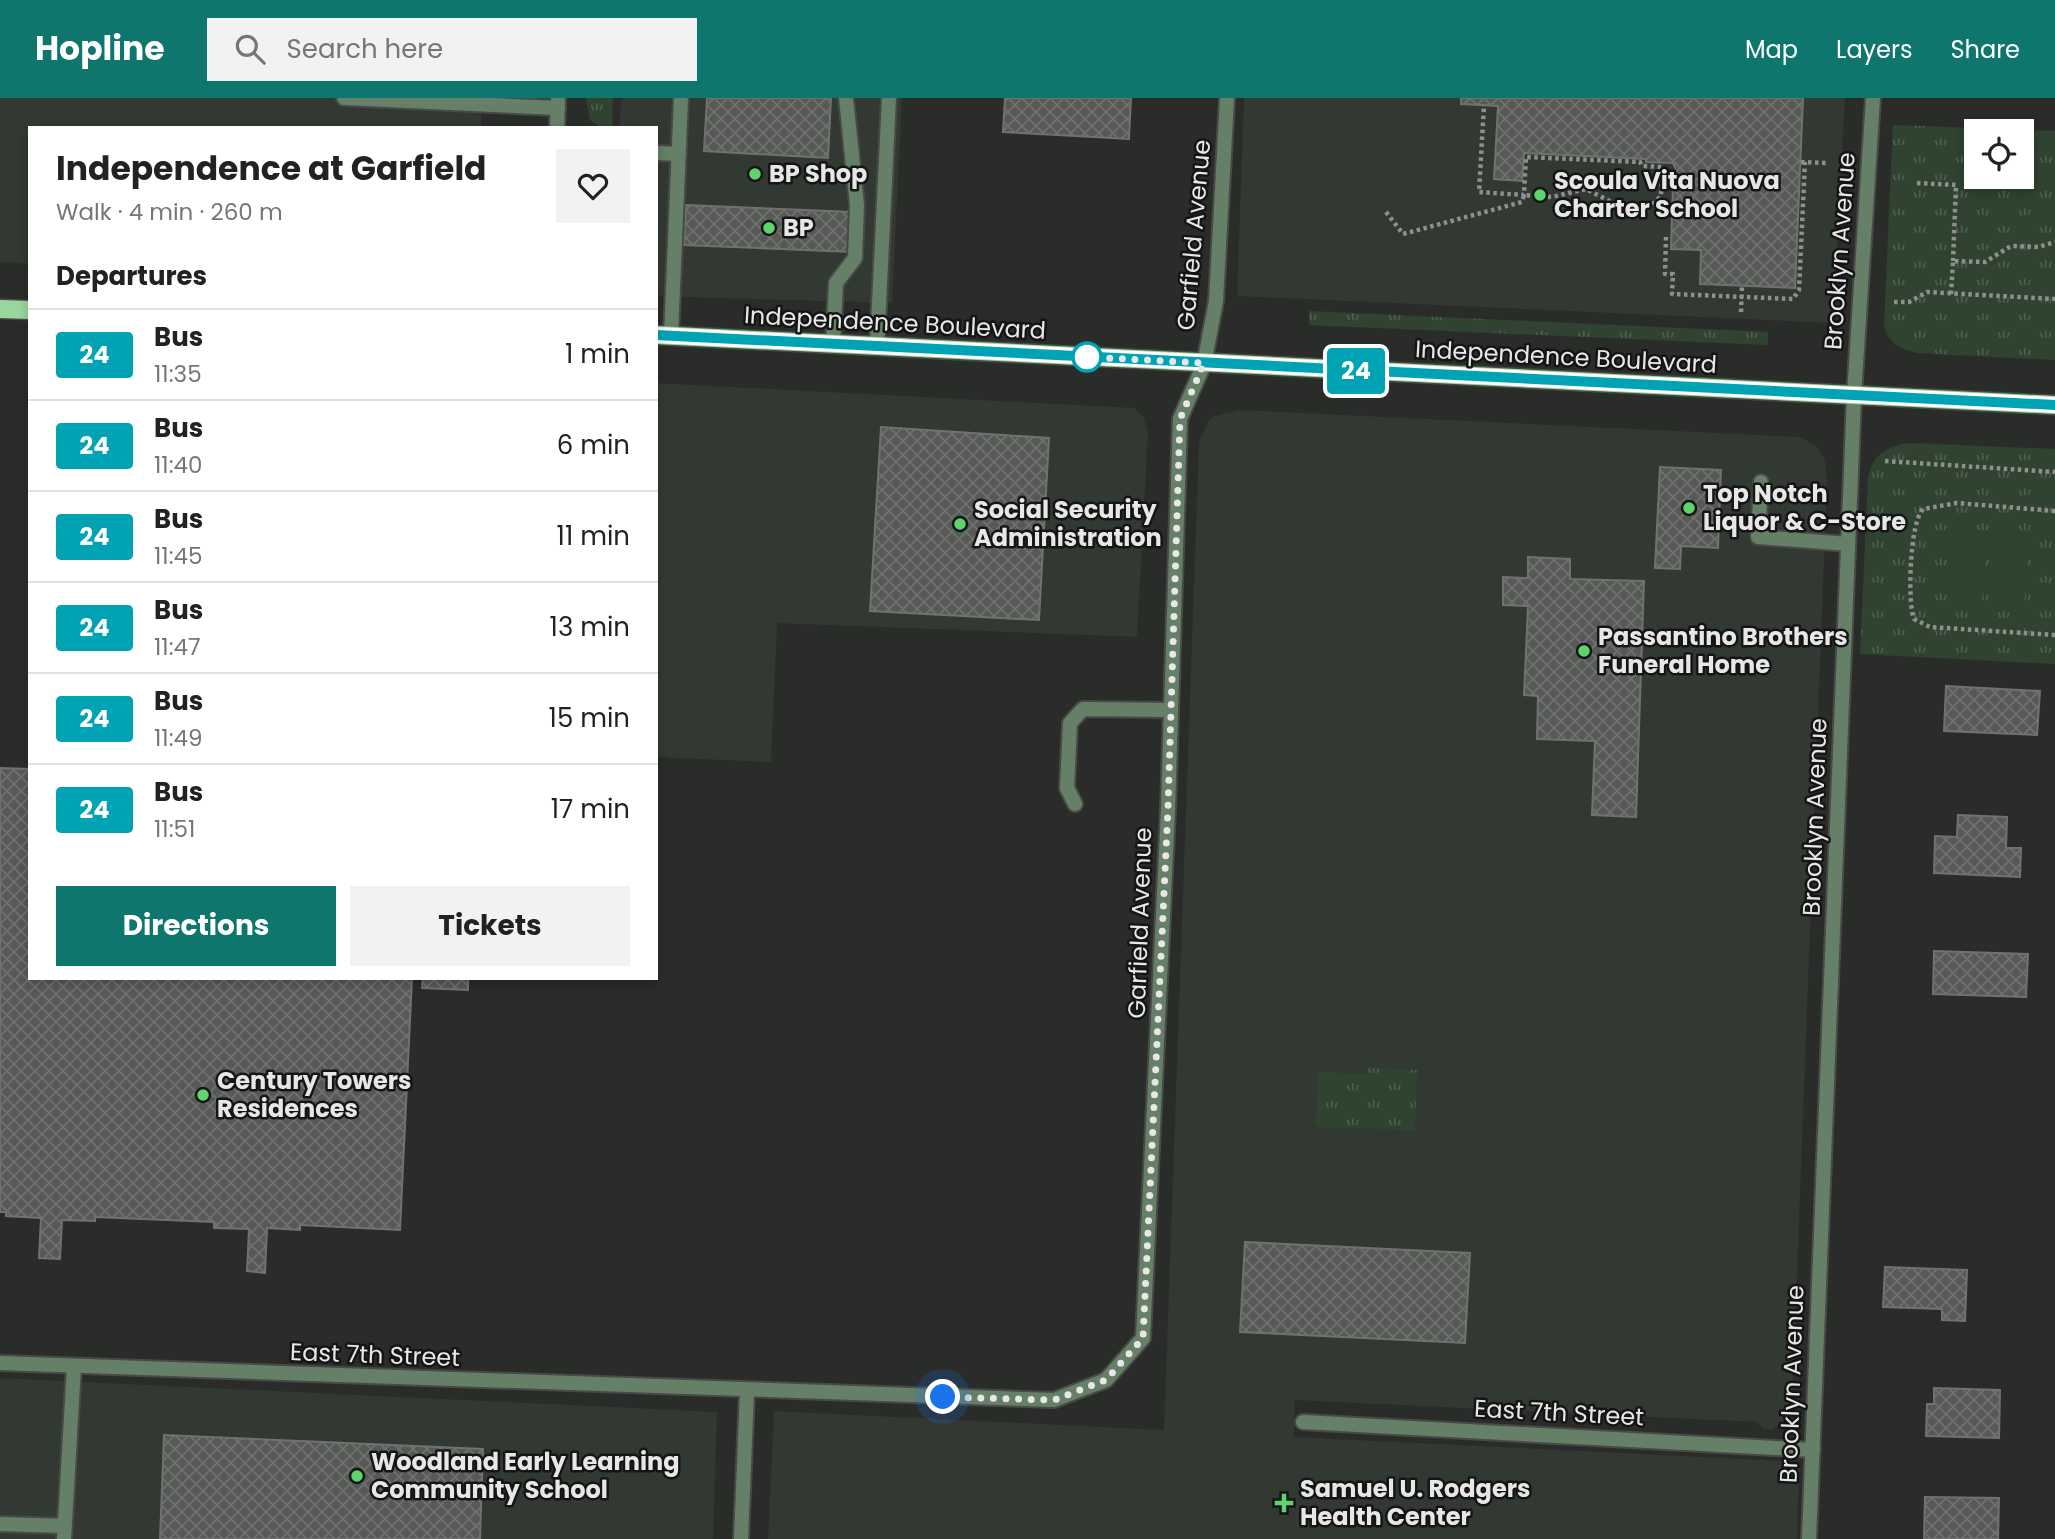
<!DOCTYPE html>
<html lang="en">
<head>
<meta charset="utf-8">
<style>
  :root { --surface:#fff; --page:#f2f2f2; --text:#222; --muted:#767676; --line:#e0e0e0; --accent:#0f766e }
  body { margin:0; font-family:Poppins,sans-serif; background:var(--page); color:var(--text); height:100vh; display:flex; flex-direction:column; font-size:26px; white-space:nowrap }
  * { box-sizing:border-box; margin:0 }
  p { font-size:23px; color:var(--muted) }
  .icon { flex:none; width:38px; height:38px; fill:none; stroke:currentColor; stroke-width:2; stroke-linecap:round; stroke-linejoin:round }
  .map { position:relative; flex:1; overflow:hidden }
  .panel { position:absolute; left:28px; top:28px; width:630px; height:854px; display:flex; flex-direction:column; background:var(--surface); border-radius:0px; box-shadow:0 4px 10px #0003 }
  .panel>* { flex:none }
  .badge { padding:0 14px; border-radius:5px; font-size:24px; line-height:46px }
  .buttons { position:absolute; left:1964px; top:21px; display:grid; gap:14px }
  .buttons a { display:grid; place-items:center; width:70px; height:70px; border-radius:0px; background:var(--surface); box-shadow:0 4px 10px #0003; font-size:35px }
  .you { position:absolute; width:35px; height:35px; margin:-18px; border:5px solid #fff; border-radius:50%; background:#1a73e8; box-shadow:0 0 0 10px #1a73e833 }
  .map>.badge { position:absolute; translate:-50% -50%; box-shadow:0 0 0 4px #fff }
  h2 { padding:0 28px; font-size:26px; line-height:63px }
  .round { display:grid; place-items:center; flex:none; width:74px; height:74px; border-radius:0px; background:var(--page) }
  .summary { display:flex; align-items:center; justify-content:space-between; height:119px; padding:0 28px }
  h1 { font-size:33px; font-weight:700; line-height:52px }
  .primary-button { display:flex; gap:14px; margin-top:auto; padding:14px 28px }
  .primary-button a { flex:1; height:80px; border-radius:0px; background:var(--accent); color:#fff; font-size:28px; font-weight:700; line-height:80px; text-align:center }
  .primary-button a+a { background:var(--page); color:var(--text) }
  ul { padding:0; list-style:none }
  li { display:flex; align-items:center; gap:21px; height:91px; padding:0 28px; border-top:2px solid var(--line) }
  li div { flex:1 }
  li b { display:block; font-size:26px }
  li em { font-style:normal }
  li .badge { min-width:77px; font-weight:700; text-align:center }
  header { display:flex; align-items:center; gap:42px; box-sizing:border-box; height:98px; padding:0 35px; background:var(--accent); color:#fff }
  header strong { font-size:33px }
  nav { display:flex; gap:38px; margin-inline-start:auto; font-size:24px }
  .search { width:490px; height:63px; background:var(--page); display:flex; align-items:center; gap:18px; box-sizing:border-box; padding:0 24px; border-radius:0px; color:var(--muted); font-size:26px }
  .map>svg:first-child { display:block }
  .built { fill:#323832 }
  .grass { fill:url(#grass-tufts); fill-rule:evenodd }
  .garden { fill:#2f4330 }
  .building { fill:url(#building-cross-hatch); stroke:#707270; stroke-width:2 }
  .lines { fill:none; stroke-linecap:round; stroke-linejoin:round }
  .service-casing { stroke:#484a48; stroke-width:18 }
  .minor-casing { stroke:#484a48; stroke-width:18 }
  .tertiary-casing { stroke:#484a48; stroke-width:18 }
  .primary-casing { stroke:#484a48; stroke-width:21 }
  .path { stroke:#8e908e; stroke-width:4.5; stroke-dasharray:3.5 3.5; stroke-linecap:butt }
  .service { stroke:#658066; stroke-width:14 }
  .minor { stroke:#658066; stroke-width:14 }
  .tertiary { stroke:#658066; stroke-width:14 }
  .primary { stroke:#9bd59e; stroke-width:18 }
  .line-casing { stroke:#fff; stroke-width:16 }
  .line { stroke:#00a3b4; stroke-width:10 }
  .walk { stroke:#e6e7e6; stroke-width:7; stroke-dasharray:0 12.6 }
  .poi-dot { fill:#5ed56c; stroke:#141514; stroke-width:2.5 }
  .stop-dot { fill:#fff; stroke:#00a3b4; stroke-width:3.5 }
  .labels { text-anchor:middle; stroke-width:5; stroke-linejoin:round; paint-order:stroke }
  .poi-label { font-size:24px; font-weight:bold; fill:#e6e7e6; stroke:#141514; text-anchor:start }
  .street-label { font-size:24px; fill:#e6e7e6; stroke:#141514 }
</style>
</head>
<body>
<header>
<strong>Hopline</strong>
<div class="search"><svg class="icon" aria-label="search" viewBox="0 0 24 24"><circle cx="10" cy="10" r="6"/><path d="M15 15l6 6"/></svg>Search here</div>
<nav><a>Map</a><a>Layers</a><a>Share</a></nav>
</header>
<div class="map">
<svg width="2055" height="1441" viewBox="0 0 2055 1441">
  <defs>
    <pattern id="grass-tufts" width="24" height="20" patternUnits="userSpaceOnUse" patternTransform="scale(1.75)"><rect width="24" height="20" fill="#2f4330"/><path d="M3 7l-1-3M5 7V3M7 7l1-3M15 17l-1-3M17 17v-4M19 17l1-3" fill="none" stroke="#4d5e4e"/></pattern>
    <pattern id="building-cross-hatch" width="8" height="8" patternUnits="userSpaceOnUse" patternTransform="scale(1.75)"><rect width="8" height="8" fill="#565956"/><path d="M0 0l8 8M0 8l8-8" fill="none" stroke="#6e716e"/></pattern>
  </defs>
  <rect width="100%" height="100%" fill="#2a2c2a"/>
  <path class="built" d="M0,0H482L481,30H30V166L0,164Z
    M622,0H902L892,205L656,198V30H619Z
    M1244,0H1845L1833,225L1237,198Z
    M656,285L1134,310L1144,320L1148,334L1137,539L777,525L771,664L656,659Z
    M1241,312L1800,339L1816,348L1825,362L1827,381L1792,1310L1787,1321L1772,1332L1763,1331L1758,1324L1295,1302L1294,1339L1784,1363L1799,1369L1797,1441H768L774,1313L1164,1332L1199,345L1208,323L1214,318Z
    M0,1280L717,1314L713,1441H0Z"/>
  <path class="grass" d="M586,0H613L612,30H601L590,22Z
    M1893,27L2055,33V262L1916,255C1900,250 1888,245 1884,227ZM1976,33H2021V79H1976Z
    M1309,213L1768,234V247L1309,227Z
    M1910,345L2055,351V566L1860,556L1868,379C1874,355 1887,348 1910,345Z
    M1367,970L1417,972L1415,1032L1316,1029L1318,974L1366,976Z"/>
  <path class="garden" d="M1954,432L1987,434L1982,508L1948,506Z
    M1995,435L2028,437L2024,511L1990,509Z"/>
  <path class="building" d="M707,0H831L828,60L704,53Z
    M1005,0H1131L1129,41L1003,34Z
    M1461,0H1803L1795,190L1700,186L1701,152L1671,151L1673,86L1681,82L1673,65L1646,64V61L1524,55L1522,83L1494,81L1498,8L1461,6Z
    M686,107L853,114L851,154L684,147Z
    M881,329L1049,340L1039,522L870,513Z
    M1660,369L1721,372L1718,450L1681,448L1680,471L1655,470Z
    M1528,459L1570,461V481L1644,483L1636,719L1592,717L1595,643L1537,641L1538,598L1524,597L1528,508L1503,507V479L1528,480Z
    M1946,588L2040,593L2037,637L1944,633Z
    M0,670L30,671V880H412L400,1132L300,1127V1132L267,1130L265,1175L247,1173L249,1131L214,1130V1124L95,1119V1123L62,1122L60,1161L39,1160L41,1120L6,1118V1114H0Z
    M1958,717L2007,719L2006,750H2021L2020,779L1934,775L1935,738L1957,739Z
    M1934,853L2028,856L2026,899L1933,896Z
    M423,880H468V892L422,890Z
    M1245,1144L1470,1155L1465,1245L1240,1234Z
    M1885,1169L1967,1172L1965,1223L1942,1222V1211L1883,1209Z
    M1934,1290L2000,1292L1999,1340L1926,1338L1927,1306H1934Z
    M164,1337L483,1351L480,1441H160Z
    M1925,1399L1999,1400L1998,1441H1924Z"/>
  <g class="lines">
    <g class="service-casing">
      <path id="service" d="M344,0L558,10
        M656,55L679,56
        M671,237L681,0
        M833,246L836,185L855,160L857,107L846,0
        M877,248L889,0
        M1761,384L1758,439L1848,446
        M1075,706L1067,690L1070,625L1083,611L1171,612
        M0,1426L65,1428
        M64,1441L74,1268"/>
    </g>
    <g class="minor-casing">
      <path id="minor" d="M1854,298L1873,0
        M0,1265L1054,1302L1106,1282L1143,1240L1168,711L1180,321L1204,266L1216,203L1227,0
        M1303,1324L1813,1352
        M741,1441L747,1293"/>
    </g>
    <g class="tertiary-casing">
      <path id="tertiary" d="M557,30L558,0
        M1809,1441L1854,298"/>
    </g>
    <g class="primary-casing">
      <path id="primary" d="M0,211L30,212
        M656,237L2055,307"/>
    </g>
    <path class="path" d="M1801,64L1826,65
      M1917,85L1956,87L1953,163
      M1386,114L1403,136L1522,104L1524,97L1552,99L1586,91L1625,111L1649,110L1661,98L1662,69L1642,68L1640,64L1526,59L1524,97L1479,94L1484,7
      M1666,139L1665,176H1673L1672,196L1793,201L1799,192L1805,64
      M1951,196L1953,163L1985,164L2011,148L2038,149L2055,144
      M1894,204H1909L1927,194L2055,201
      M1741,214L1742,188
      M1885,363L2055,374
      M2055,413L1957,405L1923,411C1910,423 1907,504 1914,521L1930,529L2055,537"/>
    <use href="#service" class="service"/>
    <use href="#minor" class="minor"/>
    <use href="#tertiary" class="tertiary"/>
    <use href="#primary" class="primary"/>
  </g>
  <g class="lines">
    <g class="line-casing">
      <path id="line" d="M656,237L2055,307"/>
    </g>
    <use href="#line" class="line"/>
    <path class="walk" d="M943,1299L1054,1302L1106,1282L1143,1240L1168,710L1180,321L1204,265L1087,259"/>
  </g>
  <g class="poi-dot">
    <circle cx="755" cy="76" r="7"/>
    <circle cx="1540" cy="97" r="7"/>
    <circle cx="769" cy="130" r="7"/>
    <circle cx="1689" cy="410" r="7"/>
    <circle cx="960" cy="426" r="7"/>
    <circle cx="1584" cy="553" r="7"/>
    <circle cx="203" cy="997" r="7"/>
    <circle cx="357" cy="1378" r="7"/>
    <path d="M1280.5 1394.5h7v7h7v7h-7v7h-7v-7h-7v-7h7z"/>
  </g>
  <circle class="stop-dot" cx="1087" cy="259" r="14"/>
  <g class="labels">
    <g class="poi-label">
      <text x="769" y="84">BP Shop</text>
      <text x="1554" y="91">Scoula Vita Nuova<tspan x="1554" dy="28">Charter School</tspan></text>
      <text x="783" y="138">BP</text>
      <text x="1703" y="404">Top Notch<tspan x="1703" dy="28">Liquor &amp; C-Store</tspan></text>
      <text x="974" y="420">Social Security<tspan x="974" dy="28">Administration</tspan></text>
      <text x="1598" y="547">Passantino Brothers<tspan x="1598" dy="28">Funeral Home</tspan></text>
      <text x="217" y="991">Century Towers<tspan x="217" dy="28">Residences</tspan></text>
      <text x="371" y="1372">Woodland Early Learning<tspan x="371" dy="28">Community School</tspan></text>
      <text x="1300" y="1399">Samuel U. Rodgers<tspan x="1300" dy="28">Health Center</tspan></text>
    </g>
    <g class="street-label">
      <text transform="translate(1194 137) rotate(-85)" y="8">Garfield Avenue</text>
      <text transform="translate(1840 153) rotate(-86)" y="8">Brooklyn Avenue</text>
      <text transform="translate(895 225) rotate(3)" y="8">Independence Boulevard</text>
      <text transform="translate(1566 259) rotate(3)" y="8">Independence Boulevard</text>
      <text transform="translate(1815 719) rotate(-88)" y="8">Brooklyn Avenue</text>
      <text transform="translate(1140 825) rotate(-88)" y="8">Garfield Avenue</text>
      <text transform="translate(375 1257) rotate(2)" y="8">East 7th Street</text>
      <text transform="translate(1792 1286) rotate(-88)" y="8">Brooklyn Avenue</text>
      <text transform="translate(1559 1315) rotate(3)" y="8">East 7th Street</text>
    </g>
  </g>
</svg>
<div class="buttons">
<a><svg class="icon" aria-label="locate" viewBox="0 0 24 24"><circle cx="12" cy="12" r="6"/><path d="M12 2v4M12 18v4M2 12h4M18 12h4"/></svg></a>
</div>
<div class="you" style="left:943px;top:1299px"></div>
<b class="badge" style="left:1356px;top:273px;background:#00a3b4;color:#fff">24</b>
<section class="panel">
<div class="summary"><div><h1>Independence at Garfield</h1><p>Walk · 4 min · 260 m</p></div><a class="round"><svg class="icon" aria-label="heart" viewBox="0 0 24 24"><path d="M12 20l-8-8c-3-5 5-10 8-4 3-6 11-1 8 4z"/></svg></a></div>
<h2>Departures</h2>
<ul>
<li><span class="badge" style="background:#00a3b4;color:#fff">24</span><div><b>Bus</b><p>11:35</p></div><em>1 min</em></li>
<li><span class="badge" style="background:#00a3b4;color:#fff">24</span><div><b>Bus</b><p>11:40</p></div><em>6 min</em></li>
<li><span class="badge" style="background:#00a3b4;color:#fff">24</span><div><b>Bus</b><p>11:45</p></div><em>11 min</em></li>
<li><span class="badge" style="background:#00a3b4;color:#fff">24</span><div><b>Bus</b><p>11:47</p></div><em>13 min</em></li>
<li><span class="badge" style="background:#00a3b4;color:#fff">24</span><div><b>Bus</b><p>11:49</p></div><em>15 min</em></li>
<li><span class="badge" style="background:#00a3b4;color:#fff">24</span><div><b>Bus</b><p>11:51</p></div><em>17 min</em></li>
</ul>
<div class="primary-button"><a>Directions</a><a>Tickets</a></div>
</section>
</div>
</body>
</html>
